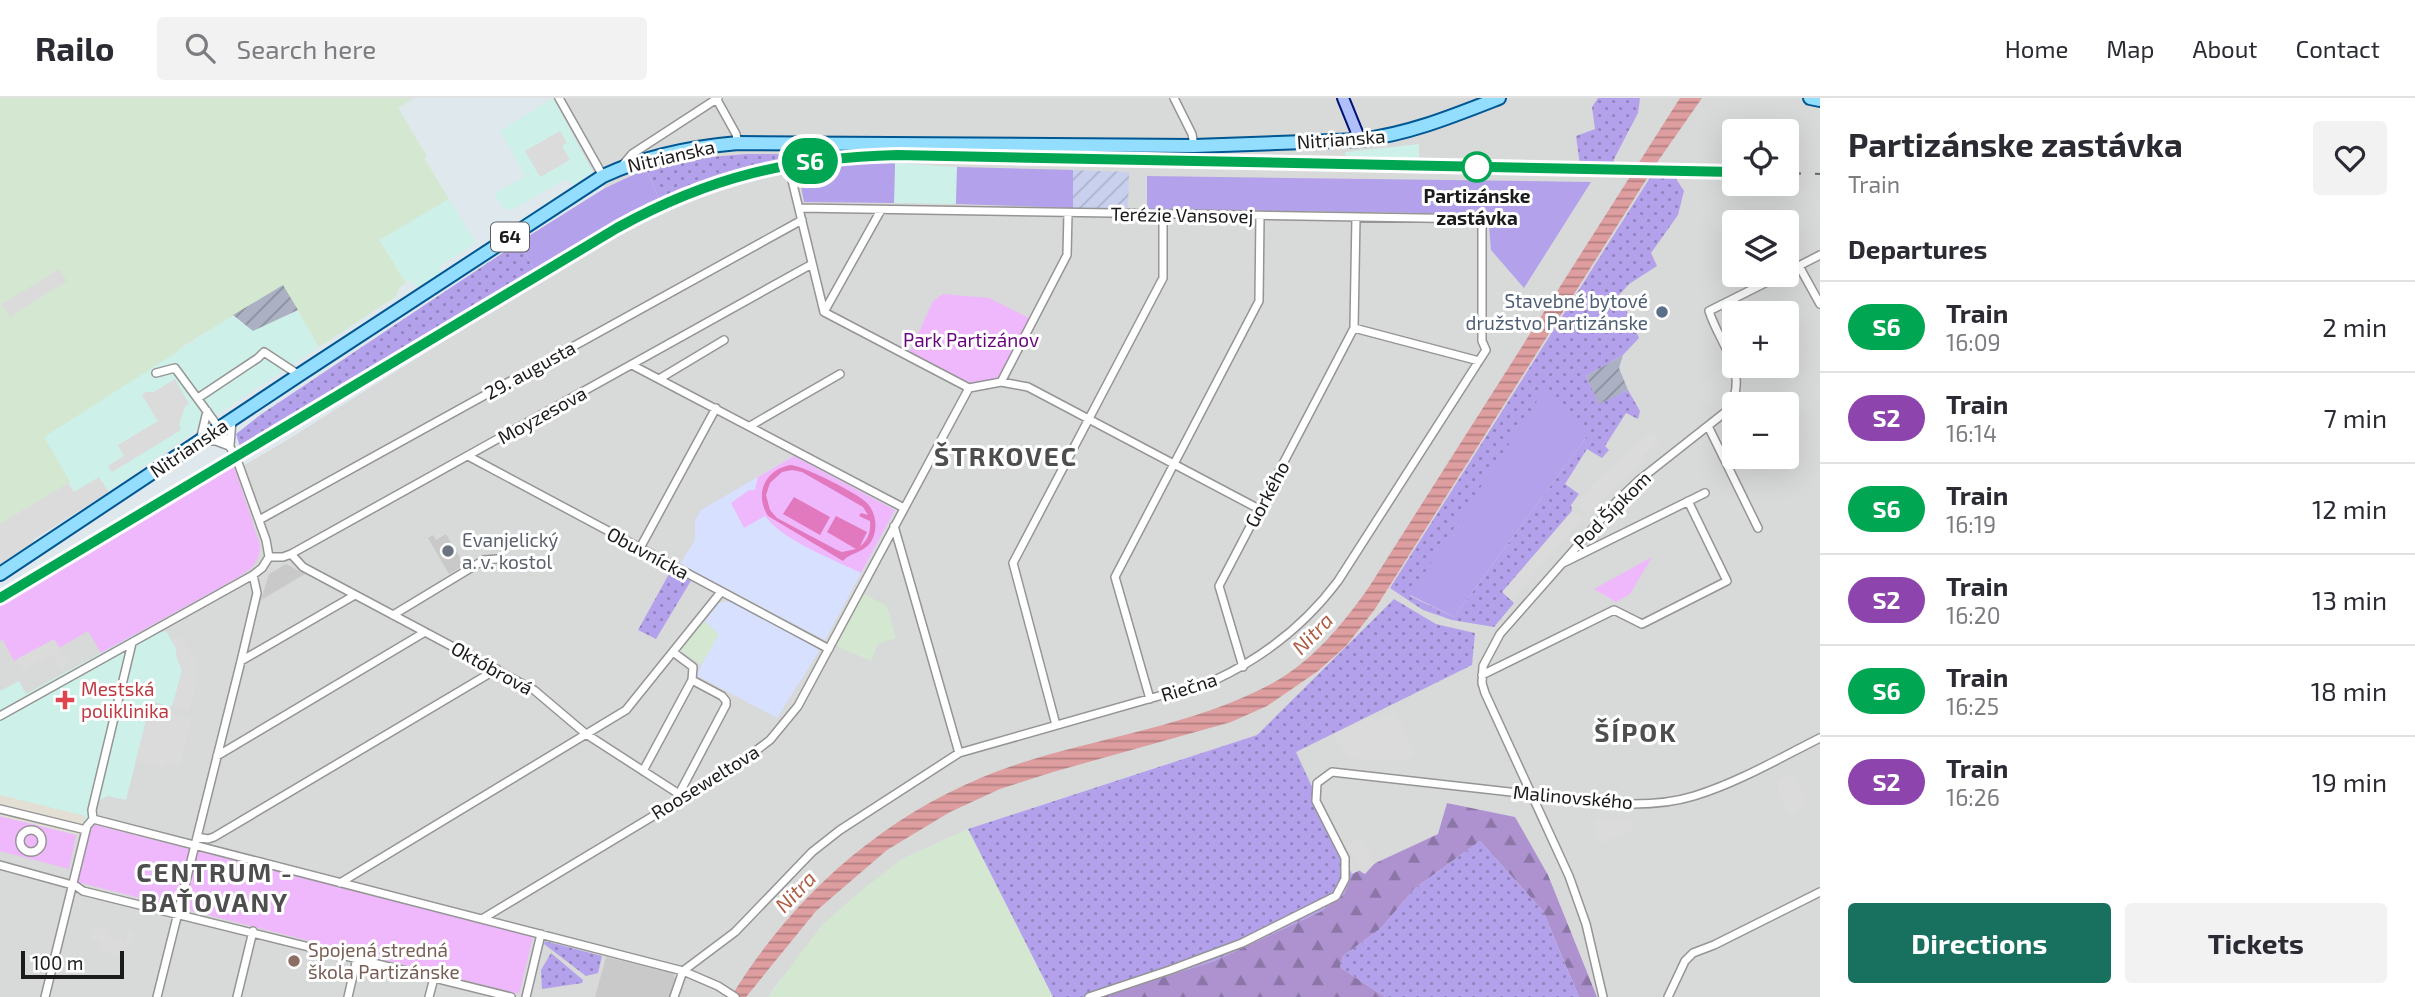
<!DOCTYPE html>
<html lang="en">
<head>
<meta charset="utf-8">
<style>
  :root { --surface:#fff; --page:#f2f2f3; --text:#2b2b33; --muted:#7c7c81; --line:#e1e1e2; --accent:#18715e }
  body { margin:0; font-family:"Exo 2",sans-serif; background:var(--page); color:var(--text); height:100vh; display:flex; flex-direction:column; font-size:26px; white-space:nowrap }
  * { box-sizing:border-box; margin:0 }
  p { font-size:23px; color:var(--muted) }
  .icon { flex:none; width:38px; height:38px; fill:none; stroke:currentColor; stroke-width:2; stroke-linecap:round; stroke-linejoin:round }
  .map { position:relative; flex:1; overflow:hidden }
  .details { display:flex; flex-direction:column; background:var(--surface); width:595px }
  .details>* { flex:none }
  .badge { padding:0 14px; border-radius:23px; font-size:24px; line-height:46px }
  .buttons { position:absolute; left:1722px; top:21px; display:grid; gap:14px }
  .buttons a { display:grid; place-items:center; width:77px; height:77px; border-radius:7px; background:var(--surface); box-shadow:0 7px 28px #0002; font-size:35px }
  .scale { position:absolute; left:21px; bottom:18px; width:103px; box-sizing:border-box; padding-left:7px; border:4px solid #1b1b1b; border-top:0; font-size:19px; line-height:24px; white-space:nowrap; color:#1b1b1b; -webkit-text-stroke:5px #fff; paint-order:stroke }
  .map>.badge { position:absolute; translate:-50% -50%; box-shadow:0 0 0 4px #fff }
  h2 { padding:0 28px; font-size:26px; line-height:63px }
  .round { display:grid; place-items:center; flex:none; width:74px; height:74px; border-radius:7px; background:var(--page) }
  .summary { display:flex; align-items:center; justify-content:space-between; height:119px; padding:0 28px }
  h1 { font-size:33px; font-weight:700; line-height:52px }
  .primary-button { display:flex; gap:14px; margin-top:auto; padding:14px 28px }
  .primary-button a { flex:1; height:80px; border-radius:7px; background:var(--accent); color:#fff; font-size:28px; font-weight:700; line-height:80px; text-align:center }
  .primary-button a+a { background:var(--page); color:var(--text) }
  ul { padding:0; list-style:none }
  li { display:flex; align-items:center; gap:21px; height:91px; padding:0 28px; border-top:2px solid var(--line) }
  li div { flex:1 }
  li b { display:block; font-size:26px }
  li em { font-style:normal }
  li .badge { min-width:77px; font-weight:700; text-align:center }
  header { display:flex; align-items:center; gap:42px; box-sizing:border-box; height:98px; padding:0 35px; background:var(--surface); border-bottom:2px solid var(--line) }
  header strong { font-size:33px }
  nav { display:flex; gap:38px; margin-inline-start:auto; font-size:24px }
  .search { width:490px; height:63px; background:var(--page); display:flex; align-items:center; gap:18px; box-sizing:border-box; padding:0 24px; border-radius:7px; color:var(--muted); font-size:26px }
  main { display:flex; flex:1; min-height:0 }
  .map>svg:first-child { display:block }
  .residential { fill:#d8d9d9; fill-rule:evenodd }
  .commercial { fill:#cdf0e8 }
  .industrial { fill:#d3e7d1 }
  .education { fill:#d7e1ff }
  .religious { fill:#c9c9c9 }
  .construction { fill:url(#construction-furrows) }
  .farmland { fill:url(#farmland-furrows) }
  .grass { fill:url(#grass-dots); fill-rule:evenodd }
  .forest { fill:url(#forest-firs) }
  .park { fill:#efb8fc }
  .garden { fill:#b4a1eb }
  .pitch { fill:#e278bd; fill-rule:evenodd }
  .parking { fill:#dbdbdb }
  .plaza { fill:#e3dfd4 }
  .water { fill:url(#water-rules) }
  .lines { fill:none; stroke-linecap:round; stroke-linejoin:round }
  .street-casing { stroke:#959595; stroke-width:10 }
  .secondary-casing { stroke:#001274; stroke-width:14 }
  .primary-casing { stroke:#005792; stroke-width:16 }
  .street { stroke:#fff; stroke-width:7 }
  .secondary { stroke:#aebffc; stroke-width:10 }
  .primary { stroke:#93deff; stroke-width:12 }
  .rail { stroke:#696969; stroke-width:2; stroke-dasharray:14 14; stroke-linecap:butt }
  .line-casing { stroke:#fff; stroke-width:16 }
  .line { stroke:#00a651; stroke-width:10 }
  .stop-dot { fill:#fff; stroke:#00a651; stroke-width:3.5 }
  .service-dot { fill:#5c6f8a; stroke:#fff; stroke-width:2.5 }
  .worship-dot { fill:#6b7280; stroke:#fff; stroke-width:2.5 }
  .health-dot { fill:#e0444e; stroke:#fff; stroke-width:2.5 }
  .education-dot { fill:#8d6e63; stroke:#fff; stroke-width:2.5 }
  .labels { text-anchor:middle; stroke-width:6; stroke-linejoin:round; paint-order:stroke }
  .shield { fill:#fff; stroke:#5f5f5f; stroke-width:2 }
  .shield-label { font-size:18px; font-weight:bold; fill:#1b1b1b }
  .street-label { font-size:19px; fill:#1b1b1b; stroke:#fff }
  .stop-label { font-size:19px; font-weight:bold; fill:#1b1b1b; stroke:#fff }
  .service-label { font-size:19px; fill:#4e5e75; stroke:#fff; text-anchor:end }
  .park-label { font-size:19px; fill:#67067c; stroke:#fff }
  .worship-label { font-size:19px; fill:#5b616d; stroke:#fff; text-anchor:start }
  .health-label { font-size:19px; fill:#be3a42; stroke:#fff; text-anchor:start }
  .education-label { font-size:19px; fill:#785e54; stroke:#fff; text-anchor:start }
  .water-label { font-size:21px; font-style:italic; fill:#ae5d44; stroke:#fff }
  .district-label { font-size:26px; font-weight:bold; letter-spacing:2px; fill:#4e4e4e; stroke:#fff }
</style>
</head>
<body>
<header>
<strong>Railo</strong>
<div class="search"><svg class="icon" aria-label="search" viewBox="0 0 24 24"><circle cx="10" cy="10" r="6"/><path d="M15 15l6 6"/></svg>Search here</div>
<nav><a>Home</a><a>Map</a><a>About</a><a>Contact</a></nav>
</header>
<main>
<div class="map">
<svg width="1820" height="899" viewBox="0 0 1820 899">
  <defs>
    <pattern id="construction-furrows" width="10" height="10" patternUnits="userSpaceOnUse" patternTransform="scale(1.75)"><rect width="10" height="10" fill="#abb1c2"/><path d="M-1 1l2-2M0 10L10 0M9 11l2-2" fill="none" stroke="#8a8f9d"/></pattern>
    <pattern id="farmland-furrows" width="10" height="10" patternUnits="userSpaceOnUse" patternTransform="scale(1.75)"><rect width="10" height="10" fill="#c9d0ee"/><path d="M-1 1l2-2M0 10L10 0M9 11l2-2" fill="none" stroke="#acb2cc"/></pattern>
    <pattern id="grass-dots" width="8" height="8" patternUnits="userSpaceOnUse" patternTransform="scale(1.75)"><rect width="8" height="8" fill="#b4a1eb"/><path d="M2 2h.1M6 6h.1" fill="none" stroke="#9282be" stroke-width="1.8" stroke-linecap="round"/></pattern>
    <pattern id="forest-firs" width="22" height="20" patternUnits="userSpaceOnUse" patternTransform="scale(1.75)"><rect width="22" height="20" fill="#ad92cf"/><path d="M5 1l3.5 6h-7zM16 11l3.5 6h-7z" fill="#8c76a7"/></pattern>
    <pattern id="water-rules" width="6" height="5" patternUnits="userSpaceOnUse" patternTransform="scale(1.75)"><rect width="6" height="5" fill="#de9d9f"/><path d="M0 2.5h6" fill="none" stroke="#b37f81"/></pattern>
  </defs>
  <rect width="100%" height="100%" fill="#dfe8ed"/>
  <path class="residential" d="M553,0H1820V899H1597L1548,777L1514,719L1448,705L1438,736L1352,776L1295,654L1472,566L1475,535L1436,526L1394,501L1257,637L968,731L902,761L779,883L768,899H0V509L284,344L540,183L640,123L714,91L785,73L784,64L779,56L687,61L646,71L605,90L593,74ZM1734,33H1787V86H1734ZM1734,124H1787V177H1734ZM1734,215H1787V268H1734ZM1734,306H1787V359H1734Z"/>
  <path class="commercial" d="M553,0L593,74L575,86H571L566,81L512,112L511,110L505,113L494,96L525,78L500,33Z
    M1419,46V63L1346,62L1345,54Z
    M895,65L957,69L956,106L894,105Z
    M449,101L476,145L439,168L442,174L420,189L415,188L412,182L406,185L379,142Z
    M298,212L319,249L201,327L185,341L83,410L43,339L233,217L253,232Z
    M166,533L176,550V557L182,573L172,609L154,604L149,611L126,702L108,698L92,705L85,738L0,718V593L19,583L26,596L132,538Z"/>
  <path class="industrial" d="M0,0H414L398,10L427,58L424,60L449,101L379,142L406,185L400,189L395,199L319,249L283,187L180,250L177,254L44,339L70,384L0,426Z
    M862,495L887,508L896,540L878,546L871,563L834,547Z
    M705,523L720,536L701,567L679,552L701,524Z
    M968,731L1053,899H768L822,827L859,794L902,761Z"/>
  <path class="education" d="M794,358L895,412L825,542L680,466L695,442V423L701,412Z
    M730,503L818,550V555L777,620L696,577L719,536L705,523L719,505Z"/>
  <path class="religious" d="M446,436L462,463L463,468L449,476L428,440L433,437L436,442Z
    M286,466L305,476L261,502L269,476Z
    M606,859L673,875L675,881L670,899H595Z"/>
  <path class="construction" d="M283,187L298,212L253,233L233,217Z
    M1623,257L1619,270L1628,292L1599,307L1586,278Z"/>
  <path class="farmland" d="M1073,72L1129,74L1128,110H1073Z"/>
  <path class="grass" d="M1598,0H1640L1638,15L1614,61L1613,68L1580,67L1576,38L1595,31L1592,9Z
    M746,56H779L784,64L704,85L660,103L646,71L687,61Z
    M1653,75L1673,76L1684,93L1678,117L1651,155L1657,168L1629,186L1619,197L1639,240L1623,257L1586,278L1599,306L1628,292L1640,313L1638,321L1626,315L1605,348L1609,352L1602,360L1587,351L1565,386L1579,396L1571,407L1572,413L1503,494L1514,505L1494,529L1452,522L1423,512L1390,490ZM1588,337L1454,519L1410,498Z
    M519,144L535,173L241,352L236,336L260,317Z
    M675,465L695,476L656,541L638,532Z
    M1394,501L1436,526L1475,535L1472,567L1296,654L1352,776L1344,796L1320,814L1214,863L1100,899H1053L968,731L1257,637Z
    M1480,743L1543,813L1579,899H1385L1340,869L1343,858L1381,830L1415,790Z
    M545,843L602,858L598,875L586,878L544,846Z
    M551,855L583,882L582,885L542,891L541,872Z"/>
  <path class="forest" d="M1447,705L1515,719L1548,777L1597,899H1579L1543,813L1480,743L1415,790L1381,830L1343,858L1340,869L1385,899H1100L1214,863L1320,814L1344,796L1352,776L1438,736Z"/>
  <path class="park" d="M943,196L989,200L1033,222L1001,284L969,290L908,258L933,203Z
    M794,358L895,412L861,475C833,461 783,443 765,418L744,430L731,405L749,392H755L758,379Z
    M233,365L260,447C259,467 252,470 237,480L101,555L88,533L59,550L54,542L14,563L3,542L0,543V505Z
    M1652,459L1630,496L1616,504L1594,491Z
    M0,718L76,737L69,771L0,753Z
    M92,726L533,839L519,896L77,784Z"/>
  <path class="garden" d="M895,65L894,105L804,104L798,72L821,67Z
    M957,69L1073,72V110L956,106Z
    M646,71L660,103L624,120L535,173L519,144L605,90Z
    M1147,78L1591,84L1524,190L1491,152L1488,116L1147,111Z
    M1543,294L1588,337L1454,519L1410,497Z"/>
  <path class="pitch" d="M791,367C803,368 860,396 868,406C876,416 878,430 872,442C865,455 851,454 843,463L768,418C754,396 765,371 791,367ZM792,372L802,374L863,409L868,417L861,415L859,418L870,423C871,433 868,443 860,448L867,434L836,418L827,434L856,451L842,454L837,452L777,420L770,412L766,397L770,385L782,374Z
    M794,399L830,419L820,437L783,416Z"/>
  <path class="parking" d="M560,33L567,45L562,48L570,62L540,79L525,53Z
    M59,171L67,183L10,219L2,206Z
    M175,281L189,306L185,308L179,327L181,332L112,374L108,368L124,358L118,347L158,323L142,297L146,294H154Z
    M1652,334L1660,343L1643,357L1646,362L1613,390L1588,416L1576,404L1605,374Z
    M99,379L109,394L34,441L32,446L0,466V426L68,385L74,394Z
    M1572,413L1582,421L1511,502L1502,494Z
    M176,539L183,541L198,568L194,573L198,579L189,612L172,609L182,573L186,570L185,568L184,570H181L176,557V550L171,542Z
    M54,541L69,566L61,571L52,556L23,572L17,561Z
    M149,611L192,621L180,668L167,665L165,670L136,663Z
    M1395,613L1416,658L1405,663L1347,660L1342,651L1346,649L1339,647L1334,636L1371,619L1374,623Z
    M1793,675L1808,706L1789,717L1777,690L1780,686L1779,682Z
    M1594,720L1626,721L1632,723L1634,731L1598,746Z
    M1361,739L1375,765L1365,776L1361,774L1347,747Z
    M94,828L108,831L106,838L125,843L128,834L134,835L132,844L119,857L100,852L101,844L91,841Z"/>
  <path class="plaza" d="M0,697L85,718L80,737L0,718Z"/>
  <path class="water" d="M1680,0H1702L1658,63L1375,511L1346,548L1318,573L1267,608L1231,624L1053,674L1000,691L950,714L887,752L816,813L746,899H731C793,797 886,715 998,673C1087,640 1187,631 1271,586C1312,564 1343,526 1369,489Z"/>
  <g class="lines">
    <g class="street-casing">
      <path id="street" d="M559,0L603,78
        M716,0L736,36L738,45
        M1174,0L1192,36L1194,48
        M787,45L790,74L824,214L969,290
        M621,69L632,56L718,0
        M1799,168L1820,206
        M1787,174L1820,157
        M824,214L881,112
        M1354,230L1479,263
        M632,267L904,410
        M156,275L175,270L214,323L236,359L266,442L269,459
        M659,281L724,242
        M1001,284L1067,157L1068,115
        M969,290L1001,284L1028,289L1259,411
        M198,300L258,260L264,254L299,277
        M207,313L200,343H216L229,348
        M750,328L840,276
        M1708,328L1758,430
        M230,347L232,322
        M468,358L829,551
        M259,422L802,122
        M894,428L959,655
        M640,450L716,310
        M291,456L303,469L534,592L586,636L679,696L682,701
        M269,459H283L291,456L812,166
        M1563,465L1705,395
        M393,517L484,462L497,461
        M241,563L355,497
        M1243,569L1219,488L1354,230L1356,119
        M1482,577L1614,512L1642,526L1727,483L1688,403
        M1150,601L1115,479L1259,203L1260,118
        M0,618L253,477L262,470L269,459
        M1056,627L1013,465L1163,180V116
        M217,658L425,534
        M643,673L692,582L693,569L673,554
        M679,696L726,607V603L722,598L692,582
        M0,711L86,732
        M93,721L683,873L718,888L735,899
        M93,721L92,712L132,545
        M20 743a11 11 0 1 1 22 0a11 11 0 1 1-22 0Z
        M197,739L208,741L214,739L497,571
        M0,767L76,788L83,793L511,899
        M340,785L626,612L721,494
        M482,821L733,670L770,642L798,608L969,290
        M683,873L735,834L812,754L840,732L959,655L1215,582C1264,559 1305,527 1338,483L1486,252L1482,243V121L799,110
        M45,899L87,728L93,721
        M157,899L241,563L257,495L253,477
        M237,899L253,833
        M348,899L357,860
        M429,899L434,880
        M526,899L541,836
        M674,899L683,873
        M1089,899L1170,872L1242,845L1336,798L1345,781V760L1316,703L1317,685L1332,674C1397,681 1463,689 1529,696C1581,702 1642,714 1694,698C1737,685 1780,660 1820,640
        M1603,899L1586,826L1569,778L1485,595L1482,585L1483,568L1500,536L1617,403L1638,383L1728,312C1751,275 1720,248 1709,213L1781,177
        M1668,899L1685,863L1693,855L1714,847L1820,794"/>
    </g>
    <g class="secondary-casing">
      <path id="secondary" d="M1343,0L1360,42"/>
    </g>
    <g class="primary-casing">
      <path id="primary" d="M1810,0L1820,2
        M0,476L299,277L603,78C646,58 691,49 738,45L1194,48L1360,42C1409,36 1453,18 1499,0"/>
    </g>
    <use href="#street" class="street"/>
    <use href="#secondary" class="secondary"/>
    <use href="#primary" class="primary"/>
    <path class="rail" d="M1787,75L1820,76
      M0,500L617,130C708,80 793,60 897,57L1734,74"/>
  </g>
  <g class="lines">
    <g class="line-casing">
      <path id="line" d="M0,500L617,130C711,78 791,60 897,57L1734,74"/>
    </g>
    <use href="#line" class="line"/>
  </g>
  <circle class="stop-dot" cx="1477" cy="69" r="14"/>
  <circle class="service-dot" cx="1662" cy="214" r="7"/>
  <circle class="worship-dot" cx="448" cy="453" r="7"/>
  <path class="health-dot" d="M61.5 591.5h7v7h7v7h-7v7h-7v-7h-7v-7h7z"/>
  <circle class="education-dot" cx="294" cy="863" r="7"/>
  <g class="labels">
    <rect class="shield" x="491" y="124.5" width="38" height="29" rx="5"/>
    <g class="shield-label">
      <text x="510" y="145">64</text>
    </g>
    <g class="street-label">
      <text transform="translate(1341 41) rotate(-4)" y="7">Nitrianska</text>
      <text transform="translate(671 58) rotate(-13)" y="7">Nitrianska</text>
      <text transform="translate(1182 117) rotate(1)" y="7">Terézie Vansovej</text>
      <text transform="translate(530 272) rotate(-29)" y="7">29. augusta</text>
      <text transform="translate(542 317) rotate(-29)" y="7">Moyzesova</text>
      <text transform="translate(189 350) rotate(-34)" y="7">Nitrianska</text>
      <text transform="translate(1267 396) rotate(-62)" y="7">Gorkého</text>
      <text transform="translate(1612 412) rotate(-45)" y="7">Pod Šípkom</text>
      <text transform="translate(648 455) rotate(28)" y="7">Obuvnícka</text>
      <text transform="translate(492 570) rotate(29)" y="7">Októbrová</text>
      <text transform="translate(1189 589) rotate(-17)" y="7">Riečna</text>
      <text transform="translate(705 684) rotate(-32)" y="7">Rooseweltova</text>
      <text transform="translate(1573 699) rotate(5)" y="7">Malinovského</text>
    </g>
    <g class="stop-label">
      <text x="1477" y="105">Partizánske<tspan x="1477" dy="22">zastávka</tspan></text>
    </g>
    <g class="service-label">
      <text x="1648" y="210">Stavebné bytové<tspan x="1648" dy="22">družstvo Partizánske</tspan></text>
    </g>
    <g class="park-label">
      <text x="971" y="249">Park Partizánov</text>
    </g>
    <g class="worship-label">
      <text x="462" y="449">Evanjelický<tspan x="462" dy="22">a. v. kostol</tspan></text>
    </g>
    <g class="health-label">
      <text x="81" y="598">Mestská<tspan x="81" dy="22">poliklinika</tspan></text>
    </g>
    <g class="education-label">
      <text x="308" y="859">Spojená stredná<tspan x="308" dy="22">škola Partizánske</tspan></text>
    </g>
    <g class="water-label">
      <text transform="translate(1313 536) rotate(-46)" y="7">Nitra</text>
      <text transform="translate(796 794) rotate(-46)" y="7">Nitra</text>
    </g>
    <g class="district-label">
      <text x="1006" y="368">ŠTRKOVEC</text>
      <text x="1636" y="644">ŠÍPOK</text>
      <text x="215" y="784">CENTRUM -<tspan x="215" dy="30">BAŤOVANY</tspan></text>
    </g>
  </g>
</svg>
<div class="buttons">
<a><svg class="icon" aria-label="locate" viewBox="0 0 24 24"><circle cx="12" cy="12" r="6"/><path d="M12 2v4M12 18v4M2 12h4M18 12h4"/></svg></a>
<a><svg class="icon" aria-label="layers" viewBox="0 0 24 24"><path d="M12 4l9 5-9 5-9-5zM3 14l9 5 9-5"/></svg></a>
<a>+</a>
<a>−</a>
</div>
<div class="scale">100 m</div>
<b class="badge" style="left:810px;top:63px;background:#00a651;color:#fff">S6</b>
</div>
<section class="details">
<div class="summary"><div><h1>Partizánske zastávka</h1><p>Train</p></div><a class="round"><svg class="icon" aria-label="heart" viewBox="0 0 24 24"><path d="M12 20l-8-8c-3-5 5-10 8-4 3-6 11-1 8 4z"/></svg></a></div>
<h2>Departures</h2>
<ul>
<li><span class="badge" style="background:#00a651;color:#fff">S6</span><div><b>Train</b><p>16:09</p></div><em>2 min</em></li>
<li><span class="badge" style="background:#8e44ad;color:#fff">S2</span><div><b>Train</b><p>16:14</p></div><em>7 min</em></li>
<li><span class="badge" style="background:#00a651;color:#fff">S6</span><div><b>Train</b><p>16:19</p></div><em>12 min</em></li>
<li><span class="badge" style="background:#8e44ad;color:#fff">S2</span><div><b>Train</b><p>16:20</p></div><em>13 min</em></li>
<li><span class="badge" style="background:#00a651;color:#fff">S6</span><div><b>Train</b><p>16:25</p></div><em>18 min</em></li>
<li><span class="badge" style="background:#8e44ad;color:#fff">S2</span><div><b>Train</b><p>16:26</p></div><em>19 min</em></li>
</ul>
<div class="primary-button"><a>Directions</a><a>Tickets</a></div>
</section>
</main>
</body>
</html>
